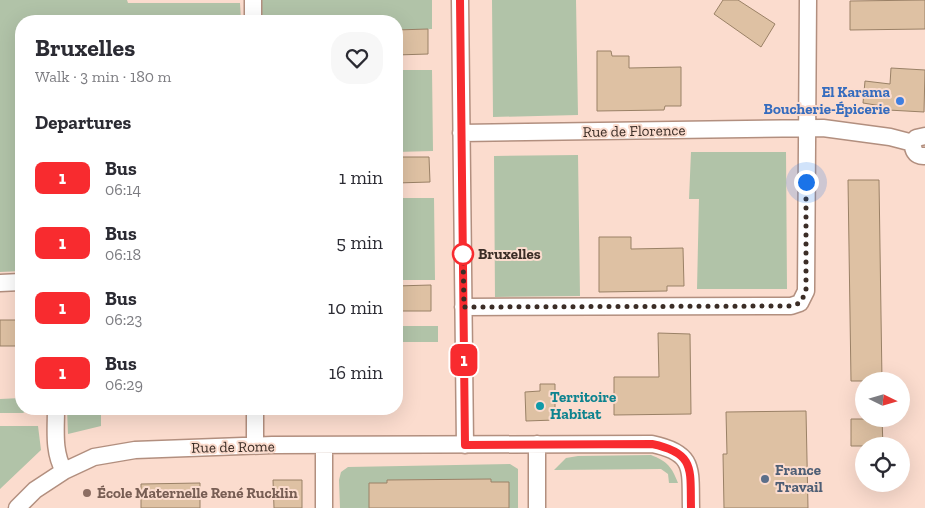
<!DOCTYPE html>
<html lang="en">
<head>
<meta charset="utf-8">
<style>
  :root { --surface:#fff; --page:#f7f7f7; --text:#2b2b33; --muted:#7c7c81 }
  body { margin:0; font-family:"Zilla Slab",serif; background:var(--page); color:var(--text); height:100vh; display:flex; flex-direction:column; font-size:19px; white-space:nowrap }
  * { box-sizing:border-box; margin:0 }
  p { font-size:16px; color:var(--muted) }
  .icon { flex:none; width:28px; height:28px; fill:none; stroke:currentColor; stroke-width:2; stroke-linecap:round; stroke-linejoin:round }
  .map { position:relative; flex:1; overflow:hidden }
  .sheet { position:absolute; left:15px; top:15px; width:388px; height:400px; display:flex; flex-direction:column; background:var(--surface); border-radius:20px; box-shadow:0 5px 20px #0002 }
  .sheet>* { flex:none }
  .badge { padding:0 10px; border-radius:8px; font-size:18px; line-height:32px }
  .needle { width:32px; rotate:95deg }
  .tools { position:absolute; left:855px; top:372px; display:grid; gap:10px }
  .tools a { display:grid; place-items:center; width:55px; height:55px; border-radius:50%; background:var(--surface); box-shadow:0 5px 20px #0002; font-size:25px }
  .you { position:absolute; width:25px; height:25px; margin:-12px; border:4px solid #fff; border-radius:50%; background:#1a73e8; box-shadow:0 0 0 8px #1a73e833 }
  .map>.badge { position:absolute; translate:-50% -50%; box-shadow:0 0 0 2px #fff }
  h2 { padding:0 20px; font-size:19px; line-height:45px }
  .round { display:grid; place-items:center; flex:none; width:52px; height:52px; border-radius:20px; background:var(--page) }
  .summary { display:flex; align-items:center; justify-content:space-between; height:85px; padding:0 20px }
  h1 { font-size:24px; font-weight:700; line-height:38px }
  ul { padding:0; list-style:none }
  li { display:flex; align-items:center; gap:15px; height:65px; padding:0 20px }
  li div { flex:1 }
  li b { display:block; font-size:19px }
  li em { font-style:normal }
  li .badge { min-width:55px; font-weight:700; text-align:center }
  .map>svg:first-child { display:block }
  .green { fill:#b1c3a8 }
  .building { fill:#dec1a3; stroke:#9a8166 }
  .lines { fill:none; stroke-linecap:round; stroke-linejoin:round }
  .minor-casing { stroke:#b28f7f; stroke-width:19 }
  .minor { stroke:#fff; stroke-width:16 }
  .line-casing { stroke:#fff; stroke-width:11 }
  .line { stroke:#f82b2f; stroke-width:8 }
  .walk { stroke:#3b2d26; stroke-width:5; stroke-dasharray:0 9 }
  .shop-dot { fill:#3f7fe0; stroke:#fbdcce; stroke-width:2 }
  .stop-dot { fill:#fff; stroke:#f82b2f; stroke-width:2.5 }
  .culture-dot { fill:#0f9aa8; stroke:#fbdcce; stroke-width:2 }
  .service-dot { fill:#5c6f8a; stroke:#fbdcce; stroke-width:2 }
  .education-dot { fill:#8d6e63; stroke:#fbdcce; stroke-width:2 }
  .labels { text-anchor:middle; stroke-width:4; stroke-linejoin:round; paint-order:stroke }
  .shop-label { font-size:15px; font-weight:bold; fill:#366cbe; stroke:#fbdcce; text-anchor:end }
  .street-label { font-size:15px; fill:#3b2d26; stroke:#fbdcce }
  .stop-label { font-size:15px; font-weight:bold; fill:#3b2d26; stroke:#fbdcce; text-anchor:start }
  .culture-label { font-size:15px; font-weight:bold; fill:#0d838f; stroke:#fbdcce; text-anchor:start }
  .service-label { font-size:15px; font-weight:bold; fill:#4e5e75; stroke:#fbdcce; text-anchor:start }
  .education-label { font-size:15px; font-weight:bold; fill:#785e54; stroke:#fbdcce; text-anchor:start }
</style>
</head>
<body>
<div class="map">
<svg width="925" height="508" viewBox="0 0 925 508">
  <rect width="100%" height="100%" fill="#fbdcce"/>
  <path class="green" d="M0,0H127L128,3H240L241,21H21V271L0,272Z
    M258,0H432V29L396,30V21H258Z
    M492,0H576L578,115L493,117Z
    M396,70H432L433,151L396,152Z
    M691,152H786L787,289H697L699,199H689Z
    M578,155L580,296L495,297L494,156Z
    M396,198H434L435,280H396Z
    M396,326H438V342H396Z
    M21,398V409H30L23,413H0V399Z
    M67,409H82L84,414H101V426L68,434Z
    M0,426H38L41,450L0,489Z
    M651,455C667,461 672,467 678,483H669L668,474L661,469L554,470L566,458L578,456Z
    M510,464L518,469V508H509L508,482H491V479L387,480V483L369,508H340L339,480L341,472L348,467Z"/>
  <path class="building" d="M723,0H738L775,24L761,47L714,14Z
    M925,0V29L850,30V1Z
    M428,29V54L396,55V30Z
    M597,51H611L612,56H629V68L681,67V106H665L664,110L597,111Z
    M891,68L925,70L924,112L888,110V107L863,103L865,81L890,84Z
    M396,157H429L430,182L396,183Z
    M848,180H879L882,381H851Z
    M599,237H631V249L683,248L684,286H667V291L599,292Z
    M431,285V311H396V286Z
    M0,320H21V346H0Z
    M658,333L690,334L691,414L614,415V377H659Z
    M540,384H555V420L526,421L525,392L540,391Z
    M806,411L808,508H724L723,454H727L726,412Z
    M851,419H882L883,446H851Z
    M491,479V482H509V508H369V483H387V480Z
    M273,480H302V508H274Z
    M200,483V508H141V484Z"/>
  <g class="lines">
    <g class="minor-casing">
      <path id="minor" d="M253,0V21
        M460,0L465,445
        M461,133L823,128L890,137L913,143
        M925,136L916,138C910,147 914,157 925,156
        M0,283L21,282
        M463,307L791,306L800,303L806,291L808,0
        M56,409C56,430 53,452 64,471
        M255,409V445
        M17,508L35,490L64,471L94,457L135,450L272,445L652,444C696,453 690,470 691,508
        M324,508V445
        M537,508V444"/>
    </g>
    <use href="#minor" class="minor"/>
  </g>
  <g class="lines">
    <g class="line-casing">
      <path id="line" d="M460,0L465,445L652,444C696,453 690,470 691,508"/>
    </g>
    <use href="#line" class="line"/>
    <path class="walk" d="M463,254L464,307L791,306L800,303L806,292V182"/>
  </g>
  <circle class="shop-dot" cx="900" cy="101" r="5"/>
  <circle class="stop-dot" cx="463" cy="254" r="10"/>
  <circle class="culture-dot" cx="540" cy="406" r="5"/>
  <circle class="service-dot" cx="765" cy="479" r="5"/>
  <circle class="education-dot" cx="87" cy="493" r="5"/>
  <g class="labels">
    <g class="shop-label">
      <text x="890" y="97">El Karama<tspan x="890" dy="17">Boucherie-Épicerie</tspan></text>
    </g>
    <g class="street-label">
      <text transform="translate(634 131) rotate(-1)" y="5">Rue de Florence</text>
      <text transform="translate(233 447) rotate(-1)" y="5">Rue de Rome</text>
    </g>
    <g class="stop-label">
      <text x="478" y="259">Bruxelles</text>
    </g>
    <g class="culture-label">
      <text x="550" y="402">Territoire<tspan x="550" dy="17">Habitat</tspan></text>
    </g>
    <g class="service-label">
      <text x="775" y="475">France<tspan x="775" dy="17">Travail</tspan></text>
    </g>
    <g class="education-label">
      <text x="97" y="498">École Maternelle René Rucklin</text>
    </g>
  </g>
</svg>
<div class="tools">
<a><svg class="needle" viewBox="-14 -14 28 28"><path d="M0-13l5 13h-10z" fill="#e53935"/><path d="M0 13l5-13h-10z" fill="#7c7c81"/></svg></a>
<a><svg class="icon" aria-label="locate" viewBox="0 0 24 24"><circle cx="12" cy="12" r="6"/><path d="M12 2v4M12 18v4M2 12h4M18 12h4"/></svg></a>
</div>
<div class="you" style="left:806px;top:182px"></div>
<b class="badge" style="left:464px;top:360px;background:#f82b2f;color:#fff">1</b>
<section class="sheet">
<div class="summary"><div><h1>Bruxelles</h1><p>Walk · 3 min · 180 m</p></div><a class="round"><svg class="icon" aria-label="heart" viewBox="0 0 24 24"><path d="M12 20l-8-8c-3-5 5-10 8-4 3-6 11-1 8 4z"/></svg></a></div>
<h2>Departures</h2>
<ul>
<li><span class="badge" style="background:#f82b2f;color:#fff">1</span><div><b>Bus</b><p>06:14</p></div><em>1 min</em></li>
<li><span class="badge" style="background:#f82b2f;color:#fff">1</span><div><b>Bus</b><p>06:18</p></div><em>5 min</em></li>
<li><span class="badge" style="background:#f82b2f;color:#fff">1</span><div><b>Bus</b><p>06:23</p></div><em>10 min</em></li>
<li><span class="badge" style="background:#f82b2f;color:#fff">1</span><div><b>Bus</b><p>06:29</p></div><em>16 min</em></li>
</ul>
</section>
</div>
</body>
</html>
